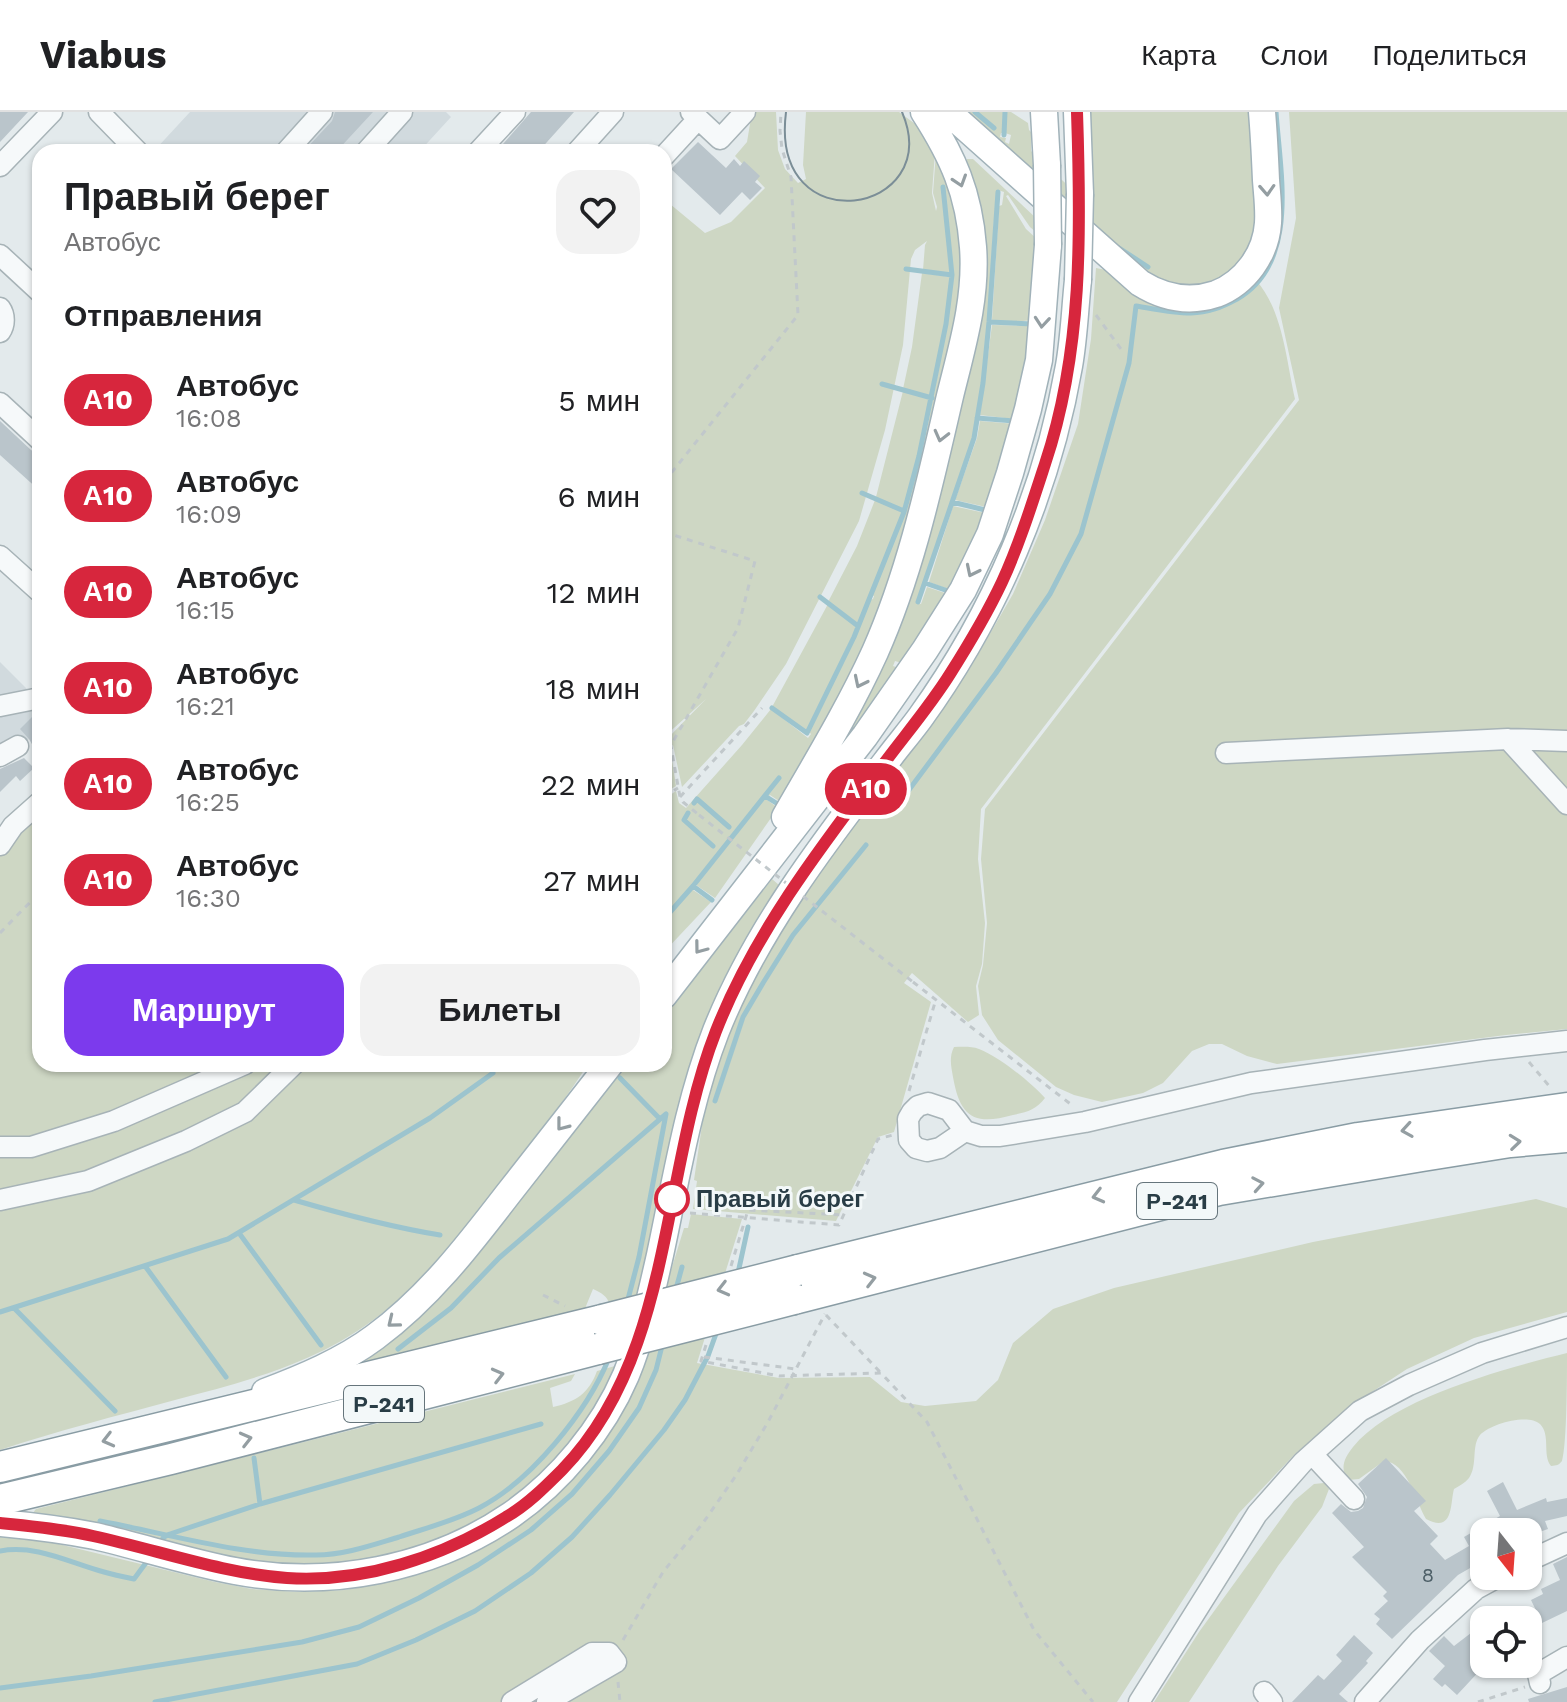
<!DOCTYPE html>
<html lang="ru">
<head>
<meta charset="utf-8">
<style>
  :root { --surface:#fff; --page:#f2f2f2; --text:#202124; --muted:#757577; --line:#e0e0e0; --accent:#7c3aed }
  body { margin:0; font-family:"Work Sans",sans-serif; background:var(--page); color:var(--text); height:100vh; display:flex; flex-direction:column; font-size:30px; white-space:nowrap }
  * { box-sizing:border-box; margin:0 }
  p { font-size:26px; color:var(--muted) }
  .icon { flex:none; width:44px; height:44px; fill:none; stroke:currentColor; stroke-width:2; stroke-linecap:round; stroke-linejoin:round }
  .map { position:relative; flex:1; overflow:hidden }
  .panel { position:absolute; left:32px; top:32px; width:640px; height:928px; display:flex; flex-direction:column; background:var(--surface); border-radius:24px; box-shadow:0 2px 6px #0004 }
  .panel>* { flex:none }
  .badge { padding:0 16px; border-radius:26px; font-size:28px; line-height:52px }
  .needle { width:52px; rotate:163deg }
  .tools { position:absolute; left:1470px; top:1406px; display:grid; gap:16px }
  .tools a { display:grid; place-items:center; width:72px; height:72px; border-radius:16px; background:var(--surface); box-shadow:0 2px 6px #0004; font-size:40px }
  .map>.badge { position:absolute; translate:-50% -50%; box-shadow:0 0 0 4px #fff }
  h2 { padding:0 32px; font-size:30px; line-height:72px }
  .round { display:grid; place-items:center; flex:none; width:84px; height:84px; border-radius:24px; background:var(--page) }
  .head { display:flex; align-items:center; justify-content:space-between; height:136px; padding:0 32px }
  h1 { font-size:38px; font-weight:800; line-height:60px }
  .primary-button { display:flex; gap:16px; margin-top:auto; padding:16px 32px }
  .primary-button a { flex:1; height:92px; border-radius:24px; background:var(--accent); color:#fff; font-size:32px; font-weight:800; line-height:92px; text-align:center }
  .primary-button a+a { background:var(--page); color:var(--text) }
  ul { padding:0; list-style:none }
  li { display:flex; align-items:center; gap:24px; height:96px; padding:0 32px }
  li div { flex:1 }
  li b { display:block; font-size:30px }
  li em { font-style:normal }
  li .badge { min-width:88px; font-weight:700; text-align:center }
  header { display:flex; align-items:center; gap:48px; box-sizing:border-box; height:112px; padding:0 40px; background:var(--surface); border-bottom:2px solid var(--line) }
  header strong { font-size:38px }
  nav { display:flex; gap:44px; margin-inline-start:auto; font-size:28px }
  .map>svg:first-child { display:block }
  .built { fill:#d1dade }
  .green { fill:#ced7c4 }
  .lines { fill:none; stroke-linecap:round; stroke-linejoin:round }
  .stream { stroke:#9cc4ce; stroke-width:5 }
  .building { fill:#bac5cb }
  .minor-casing { stroke:#a7b3b7; stroke-width:23 }
  .major-casing { stroke:#a1b2b9; stroke-width:29 }
  .highway-casing { stroke:#899ca4; stroke-width:33 }
  .path { stroke:#c1c8cb; stroke-width:3; stroke-dasharray:6 6; stroke-linecap:butt }
  .minor { stroke:#f6f9fa; stroke-width:20 }
  .major { stroke:#fff; stroke-width:26 }
  .highway { stroke:#fff; stroke-width:30 }
  .tram { stroke:#7b8e97; stroke-width:2 }
  .major-bridge-casing { stroke:#a1b2b9; stroke-width:29; stroke-linecap:butt }
  .highway-bridge-casing { stroke:#899ca4; stroke-width:33; stroke-linecap:butt }
  .path-bridge { stroke:#c1c8cb; stroke-width:3; stroke-dasharray:6 6; stroke-linecap:butt }
  .major-bridge { stroke:#fff; stroke-width:26 }
  .highway-bridge { stroke:#fff; stroke-width:30 }
  .oneway { stroke:#949ea2 }
  .line-casing { stroke:#fff; stroke-width:18 }
  .line { stroke:#d7263d; stroke-width:12 }
  .stop-dot { fill:#fff; stroke:#d7263d; stroke-width:4 }
  .labels { text-anchor:middle; stroke-width:6; stroke-linejoin:round; paint-order:stroke }
  .number-label { font-size:20px; fill:#4d5f67 }
  .shield { fill:#f3f8f9; stroke:#66757c; stroke-width:2 }
  .shield-label { font-size:22px; font-weight:bold; fill:#293d46 }
  .stop-label { font-size:24px; font-weight:bold; fill:#293d46; stroke:#f3f8f9; text-anchor:start }
</style>
</head>
<body>
<header>
<strong>Viabus</strong>
<nav><a>Карта</a><a>Слои</a><a>Поделиться</a></nav>
</header>
<div class="map">
<svg width="1567" height="1590" viewBox="0 0 1567 1590">
  <rect width="100%" height="100%" fill="#e3eaec"/>
  <path class="built" d="M190,0H446L451,5L419,40H153Z
    M0,550L40,590V616L0,656Z"/>
  <path class="green" d="M752,0H776L778,38L785,57L798,71L806,67L803,53L806,0H899L918,14L935,40L932,81L936,99L937,95L933,81L936,40L961,103L965,153L930,337L923,336L947,215L953,164L944,75L942,74L950,161L923,158L925,133L927,129L915,138L911,147L903,233L885,318L859,409L786,552L754,599L744,612L739,614L682,675L673,633L670,635L676,674L664,681V630L706,587L664,625V87L705,121L731,110L765,76L735,44L747,30Z
    M963,0H974L994,17L995,15L978,0H1004L1003,21H1001L1000,25L1006,26L1005,30L1009,32L1011,23L1005,21L1007,0H1011L1028,11L1029,18L1031,20V39L1094,98V71L1091,70L1090,0H1253L1259,97L1249,147L1208,177L1153,171Z
    M1289,0H1567V917L1506,923L1277,952L1247,944L1222,932H1209L1192,939L1163,971L1143,981L1102,990L1074,983L1056,975L998,928L982,903L978,874L983,853L987,811L981,747L985,697L1299,288L1279,196L1296,106Z
    M967,47H973L1037,107L1038,122L1030,115L1008,83L1006,84L1026,117L1038,128L1033,208L1014,210L992,208L999,94L1002,93L1004,80L998,78L994,108L988,211L982,271L973,326L917,491L921,492L927,475L948,482L905,552L895,549L893,554L902,557L852,621L848,620L954,309L965,52Z
    M1096,156L1106,158L1148,184L1256,168C1283,199 1286,247 1295,287L981,697L978,747L985,811L982,852L976,874L979,903L968,910L912,861L904,871L931,890L894,1020L878,1025L836,1109L693,1097L697,1069L694,1068L706,986L741,886L807,774L970,556L1013,482L1045,408L1078,312L1091,227Z
    M922,161L951,165L945,212L931,285L903,277L912,235Z
    M992,213L1034,214L1013,307L980,303Z
    M903,279L931,287L919,344L903,397L876,385Z
    M980,309L1016,312L986,395L955,388L977,326Z
    M922,341L929,342L908,425L850,572L782,691L770,683L766,687L778,696L715,786L696,773L693,778L711,790L664,840V828L667,818L664,812V687L676,679L679,691L686,696L742,633L771,597L808,626L811,622L809,620L855,526L870,488L873,487L874,484L872,483L905,400Z
    M875,388L903,400L858,512L828,490L857,434Z
    M953,394L985,401L968,445L948,477L929,470Z
    M828,492L857,514L807,619L772,595Z
    M40,697V952H588C567,985 544,1015 522,1046C464,1125 399,1207 307,1246C264,1265 220,1276 175,1288C116,1304 57,1319 0,1338V1092L106,1053L70,1064L0,1079V743Z
    M772,767L779,773L748,823L722,870L702,919L642,1185L610,1193C607,1184 602,1181 593,1177L586,1194L588,1199L363,1256L361,1248L399,1223L431,1195L472,1149L627,952H664V905Z
    M954,935C962,935 971,934 979,937C1001,946 1029,969 1045,986C1036,998 1027,1000 1013,1003C974,1014 960,1005 953,965C951,954 949,945 954,935Z
    M1536,1087L1567,1096V1200L1474,1226L1407,1257L1355,1291L1295,1342L1239,1401L1117,1590H0V1425L42,1428L215,1470L252,1477L300,1480L345,1478L389,1470L434,1456L557,1378L665,1178L684,1116H688L691,1102L742,1107L697,1251L779,1266L870,1265L901,1290L925,1294L976,1289L998,1268L1013,1231L1053,1197L1114,1176L1313,1130Z
    M1567,1241C1567,1265 1567,1331 1562,1349C1558,1354 1557,1353 1551,1354C1542,1343 1551,1323 1540,1312C1528,1301 1490,1312 1480,1323C1471,1334 1478,1353 1469,1366C1465,1371 1459,1374 1454,1377C1450,1391 1454,1422 1426,1407C1416,1390 1407,1350 1384,1349L1359,1367L1348,1368C1339,1356 1345,1345 1353,1335C1392,1286 1507,1256 1567,1241Z
    M615,1254L607,1274L592,1299L575,1324L550,1354L499,1396L446,1427L383,1449L281,1458L32,1402L36,1397L575,1262L571,1269L550,1276L553,1295C576,1290 589,1281 597,1259Z
    M1324,1371L1329,1377L1322,1395L1278,1454L1189,1590H1154L1199,1520L1294,1389L1314,1372Z"/>
  <g class="lines">
    <path class="stream" d="M975,0L994,16
      M1004,23L1005,0
      M1119,136L1148,155
      M906,157L952,163
      M989,210L1032,212
      M882,272L932,286
      M977,306L1014,309
      M862,381L904,399
      M952,390L985,398
      M925,471L948,479
      M820,485L858,514
      M918,490L974,326L983,271L989,210L998,80
      M772,596L807,621L854,525L904,400L919,344L946,212L952,163L943,75
      M765,684L781,694
      M694,691L697,687L729,715
      M688,701L684,708L713,734
      M891,702L996,561L1050,482L1081,422L1129,251L1136,194C1154,197 1172,201 1191,201C1208,201 1222,195 1237,187C1300,151 1280,60 1276,0
      M693,774L712,788
      M664,807L693,774L779,666
      M620,966L660,1007
      M715,989L743,905L763,871L793,823L866,733
      M294,1088C342,1102 390,1115 440,1123
      M239,1121L321,1233
      M145,1154L226,1265
      M738,1161L748,1115
      M676,1177L682,1155
      M14,1196L115,1299
      M0,1200L228,1127L430,1006L493,961
      M398,1237L451,1196L499,1146L666,1002L639,1145L627,1191
      M254,1346L260,1392
      M100,1409C169,1422 245,1445 316,1443C344,1443 372,1433 399,1425C426,1416 454,1409 479,1396C531,1369 587,1300 609,1246
      M158,1433L164,1425L170,1422L260,1392L541,1312
      M0,1439C36,1432 70,1451 104,1460C114,1463 124,1465 134,1467L148,1448
      M0,1576L91,1564L302,1530L359,1515L419,1486L478,1453L531,1418L572,1382L609,1339L639,1296L656,1258L663,1230
      M155,1590L357,1552L416,1528L475,1499L531,1461L572,1425L610,1383L664,1318L685,1288L708,1244L717,1219"/>
  </g>
  <path class="building" d="M0,0H28L0,30Z
    M335,0H373L336,40H303L332,9Z
    M531,0H574L538,40H496Z
    M698,30L726,56L734,47L740,54L744,49L760,64L755,70L762,76L750,88L742,80L720,103L671,57Z
    M0,309L31,338L40,343V379L0,343Z
    M40,599V646L29,627L20,617L37,600Z
    M24,646L34,656L20,669L16,664L0,680V657Z
    M1386,1346L1426,1389L1414,1399L1438,1424L1430,1432L1445,1448L1469,1434L1464,1425L1500,1404L1487,1379L1503,1370L1517,1398L1546,1386L1547,1390L1567,1386V1404L1545,1409L1548,1417L1528,1424V1420H1484V1448L1458,1463L1392,1527L1376,1512L1380,1507L1374,1502L1388,1489L1383,1484L1387,1480L1352,1445L1364,1435L1332,1401L1341,1392L1351,1400L1358,1399L1363,1396L1367,1385L1358,1372Z
    M1567,1445V1499L1542,1511L1531,1488L1543,1482L1541,1477L1560,1468L1553,1452Z
    M1484,1511V1554L1457,1583L1445,1572L1442,1575L1433,1567L1445,1554L1429,1539L1444,1524L1454,1534Z
    M1354,1523L1373,1541L1366,1549L1368,1551L1339,1582L1348,1590H1292L1318,1563L1324,1568L1342,1549L1336,1543Z
    M1567,1575V1590H1529L1528,1587Z"/>
  <g class="lines">
    <g class="minor-casing">
      <path id="minor" d="M99,0L138,40
        M691,0L720,27L745,0
        M286,40L322,0
        M366,40L402,0
        M478,40L515,0
        M577,40L613,0
        M664,44L698,7
        M0,54L52,0
        M0,143L40,180
        M0,196C5,203 5,213 0,220
        M0,291L40,328
        M0,444L40,480
        M0,594L40,586
        M1508,627L1567,692
        M1226,641L1508,627L1567,629
        M0,644L18,634
        M0,733L13,714L40,690
        M965,1019L940,1036L927,1039L916,1036L909,1028L908,1007L912,1000L918,994L928,991L949,998L965,1019L981,1024H1000L1085,1010L1251,971L1485,938L1567,929
        M0,1035H31L114,1009L245,952
        M0,1088L88,1069L186,1029L245,1000L294,952
        M1312,1342L1354,1387
        M1528,1449L1567,1431
        M1540,1571L1538,1562L1567,1545
        M1264,1580L1272,1590
        M512,1590L592,1541H609L616,1550L547,1590
        M1139,1590L1257,1402L1303,1350L1360,1299L1409,1273L1482,1241L1567,1215
        M1365,1590L1420,1528L1476,1477L1500,1464"/>
    </g>
    <g class="major-casing">
      <path id="major" d="M948,0L1140,171C1164,186 1189,191 1216,182C1245,171 1266,142 1268,111C1269,97 1267,82 1266,68C1265,45 1264,23 1262,0
        M1044,0L1047,53
        M1077,0L1080,82
        M785,705C816,651 849,597 875,540C911,459 930,370 950,284C962,235 977,186 973,135C969,81 953,45 924,0
        M664,883L865,624L925,538L963,478L990,422L1010,361L1028,297L1039,248L1048,133
        M265,1280C302,1266 343,1249 375,1225C428,1186 468,1134 508,1082C542,1039 576,995 610,952
        M0,1411C32,1414 64,1418 95,1424C142,1435 188,1450 235,1459C330,1477 432,1457 511,1403C560,1369 603,1317 626,1263C642,1224 651,1183 660,1143C676,1068 688,991 716,919C755,821 821,734 885,651C896,636 909,621 920,606C995,502 1047,380 1069,254C1074,226 1075,196 1078,168"/>
    </g>
    <g class="highway-casing">
      <path id="highway" d="M798,1158L1223,1053L1358,1026L1567,996
        M794,1187L1219,1078L1422,1044L1510,1030L1567,1025
        M0,1355L602,1208
        M0,1388L171,1347L598,1237"/>
    </g>
    <path class="path" d="M1096,203L1121,237
      M664,370L798,203L791,65L782,37L780,19L781,0
      M664,420L755,449L738,516L671,633
      M664,596L680,685L683,690L699,703
      M34,626L40,620
      M664,685L678,676
      M680,685L762,596
      M664,815V823
      M0,821L40,780
      M913,870L1073,994
      M1529,950L1550,975
      M909,979L936,887
      M690,1101L839,1113L878,1027L893,1023
      M731,1154L748,1098L843,1103
      M543,1183L565,1194
      M826,1203L881,1261
      M706,1233L701,1249L779,1264L881,1261L927,1310L1034,1518L1093,1590
      M704,1245L796,1257
      M623,1528L663,1460L703,1411L737,1362L768,1310L825,1202
      M618,1570L620,1590
      M1478,1590L1525,1575"/>
    <use href="#minor" class="minor"/>
    <use href="#major" class="major"/>
    <use href="#highway" class="highway"/>
    <path class="tram" d="M786,0C769,133 946,103 902,0"/>
    <g class="major-bridge-casing">
      <path id="major-bridge" d="M1047,53L1048,133
        M1078,168L1080,82"/>
    </g>
    <g class="highway-bridge-casing">
      <path id="highway-bridge" d="M602,1208L798,1158
        M598,1237L794,1187"/>
    </g>
    <path class="path-bridge" d="M699,703L913,870"/>
    <use href="#major-bridge" class="major-bridge"/>
    <use href="#highway-bridge" class="highway-bridge"/>
  </g>
  <defs><path id="oneway-chevron" d="M-2-3.5L2.5 0L-2 3.5" fill="none" stroke-width="1.6" stroke-linecap="round" stroke-linejoin="round" transform="scale(2)"/></defs>
  <g class="oneway">
    <use href="#oneway-chevron" transform="translate(960 69) rotate(72)"/>
    <use href="#oneway-chevron" transform="translate(1267 78) rotate(87)"/>
    <use href="#oneway-chevron" transform="translate(1042 210) rotate(95)"/>
    <use href="#oneway-chevron" transform="translate(941 324) rotate(104)"/>
    <use href="#oneway-chevron" transform="translate(972 459) rotate(116)"/>
    <use href="#oneway-chevron" transform="translate(860 570) rotate(116)"/>
    <use href="#oneway-chevron" transform="translate(700 836) rotate(127)"/>
    <use href="#oneway-chevron" transform="translate(562 1013) rotate(128)"/>
    <use href="#oneway-chevron" transform="translate(1407 1018) rotate(171)"/>
    <use href="#oneway-chevron" transform="translate(1515 1030) rotate(-6)"/>
    <use href="#oneway-chevron" transform="translate(1258 1072) rotate(-10)"/>
    <use href="#oneway-chevron" transform="translate(1098 1084) rotate(166)"/>
    <use href="#oneway-chevron" transform="translate(870 1167) rotate(-14)"/>
    <use href="#oneway-chevron" transform="translate(723 1177) rotate(166)"/>
    <use href="#oneway-chevron" transform="translate(393 1210) rotate(141)"/>
    <use href="#oneway-chevron" transform="translate(498 1263) rotate(-14)"/>
    <use href="#oneway-chevron" transform="translate(246 1327) rotate(-14)"/>
    <use href="#oneway-chevron" transform="translate(108 1328) rotate(166)"/>
  </g>
  <g class="lines">
    <g class="line-casing">
      <path id="line" d="M0,1411C31,1414 63,1417 93,1424C158,1438 221,1461 287,1466C364,1471 442,1445 506,1405C527,1393 545,1375 562,1358C674,1243 660,1062 716,919C754,822 819,737 882,654C905,623 930,594 950,562C969,532 987,502 1002,470C1019,433 1032,392 1045,352C1083,239 1081,118 1077,0"/>
    </g>
    <use href="#line" class="line"/>
  </g>
  <circle class="stop-dot" cx="672" cy="1087" r="16"/>
  <g class="labels">
    <g class="number-label">
      <text x="1428" y="1470">8</text>
    </g>
    <g class="shield">
      <rect x="1137" y="1071" width="80" height="36" rx="6"/>
      <rect x="344" y="1274" width="80" height="36" rx="6"/>
    </g>
    <g class="shield-label">
      <text x="1177" y="1097">Р-241</text>
      <text x="384" y="1300">Р-241</text>
    </g>
    <g class="stop-label">
      <text x="696" y="1095">Правый берег</text>
    </g>
  </g>
</svg>
<div class="tools">
<a><svg class="needle" viewBox="-14 -14 28 28"><path d="M0-13l5 13h-10z" fill="#e53935"/><path d="M0 13l5-13h-10z" fill="#757577"/></svg></a>
<a><svg class="icon" aria-label="locate" viewBox="0 0 24 24"><circle cx="12" cy="12" r="6"/><path d="M12 2v4M12 18v4M2 12h4M18 12h4"/></svg></a>
</div>
<b class="badge" style="left:866px;top:677px;background:#d7263d;color:#fff">А10</b>
<section class="panel">
<div class="head"><div><h1>Правый берег</h1><p>Автобус</p></div><a class="round"><svg class="icon" aria-label="heart" viewBox="0 0 24 24"><path d="M12 20l-8-8c-3-5 5-10 8-4 3-6 11-1 8 4z"/></svg></a></div>
<h2>Отправления</h2>
<ul>
<li><span class="badge" style="background:#d7263d;color:#fff">А10</span><div><b>Автобус</b><p>16:08</p></div><em>5 мин</em></li>
<li><span class="badge" style="background:#d7263d;color:#fff">А10</span><div><b>Автобус</b><p>16:09</p></div><em>6 мин</em></li>
<li><span class="badge" style="background:#d7263d;color:#fff">А10</span><div><b>Автобус</b><p>16:15</p></div><em>12 мин</em></li>
<li><span class="badge" style="background:#d7263d;color:#fff">А10</span><div><b>Автобус</b><p>16:21</p></div><em>18 мин</em></li>
<li><span class="badge" style="background:#d7263d;color:#fff">А10</span><div><b>Автобус</b><p>16:25</p></div><em>22 мин</em></li>
<li><span class="badge" style="background:#d7263d;color:#fff">А10</span><div><b>Автобус</b><p>16:30</p></div><em>27 мин</em></li>
</ul>
<div class="primary-button"><a>Маршрут</a><a>Билеты</a></div>
</section>
</div>
</body>
</html>
